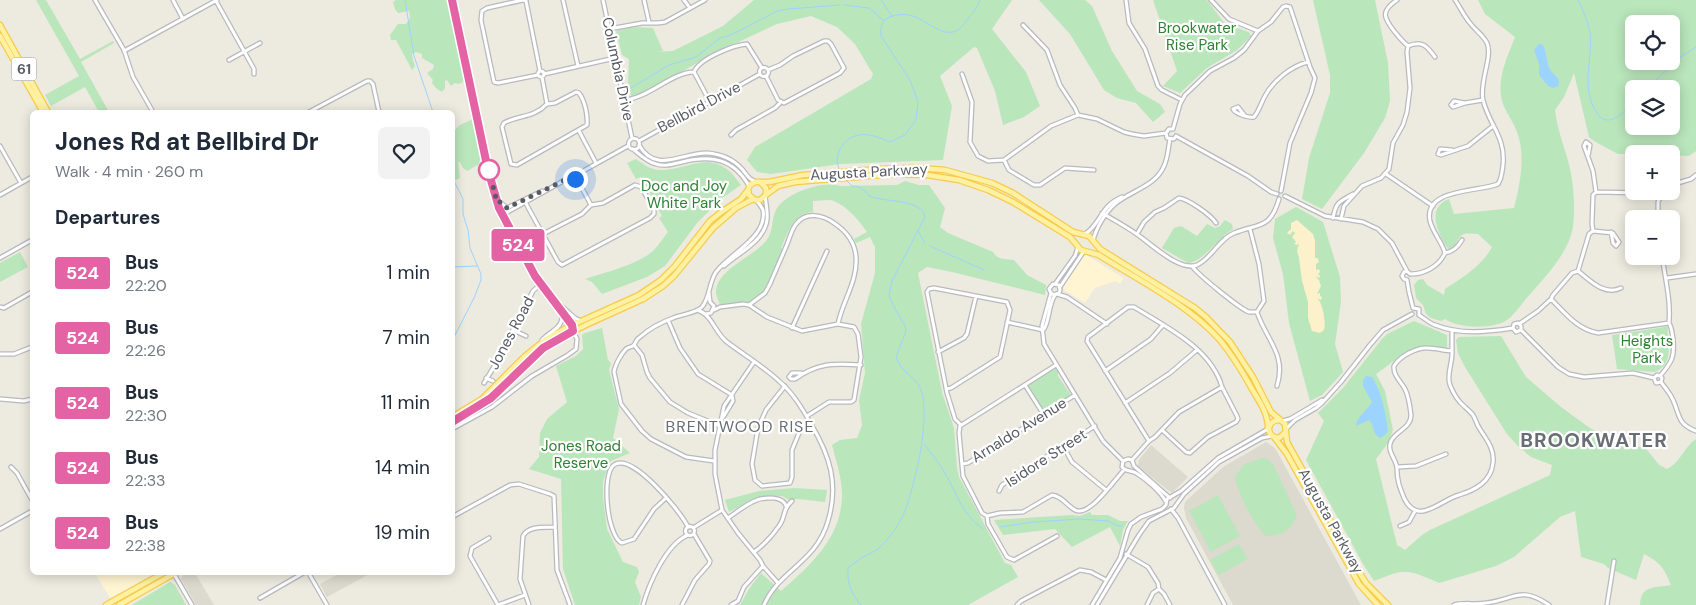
<!DOCTYPE html>
<html lang="en">
<head>
<meta charset="utf-8">
<style>
  :root { --surface:#fff; --page:#f2f2f3; --text:#1f2937; --muted:#747a83 }
  body { margin:0; font-family:"DM Sans",sans-serif; background:var(--page); color:var(--text); height:100vh; display:flex; flex-direction:column; font-size:19px; white-space:nowrap }
  * { box-sizing:border-box; margin:0 }
  p { font-size:16px; color:var(--muted) }
  .icon { flex:none; width:28px; height:28px; fill:none; stroke:currentColor; stroke-width:2; stroke-linecap:round; stroke-linejoin:round }
  .map { position:relative; flex:1; overflow:hidden }
  .panel { position:absolute; left:30px; top:110px; width:425px; height:465px; display:flex; flex-direction:column; background:var(--surface); border-radius:8px; box-shadow:0 2px 12px #0003 }
  .panel>* { flex:none }
  .badge { padding:0 10px; border-radius:4px; font-size:18px; line-height:32px }
  .fabs { position:absolute; left:1625px; top:15px; display:grid; gap:10px }
  .fabs a { display:grid; place-items:center; width:55px; height:55px; border-radius:8px; background:var(--surface); box-shadow:0 2px 12px #0003; font-size:25px }
  .you { position:absolute; width:25px; height:25px; margin:-12px; border:4px solid #fff; border-radius:50%; background:#1a73e8; box-shadow:0 0 0 8px #1a73e833 }
  .map>.badge { position:absolute; translate:-50% -50%; box-shadow:0 0 0 2px #fff }
  h2 { padding:0 25px; font-size:19px; line-height:45px }
  .round { display:grid; place-items:center; flex:none; width:52px; height:52px; border-radius:8px; background:var(--page) }
  .head { display:flex; align-items:center; justify-content:space-between; height:85px; padding:0 25px }
  h1 { font-size:24px; font-weight:700; line-height:38px }
  ul { padding:0; list-style:none }
  li { display:flex; align-items:center; gap:15px; height:65px; padding:0 25px }
  li div { flex:1 }
  li b { display:block; font-size:19px }
  li em { font-style:normal }
  li .badge { min-width:55px; font-weight:700; text-align:center }
  .map>svg:first-child { display:block }
  .commercial { fill:#fff5d2 }
  .education { fill:#dcd9ce }
  .green { fill:#bae6bb; fill-rule:evenodd }
  .sand { fill:#fcf1cb }
  .water { fill:#9dd3ff }
  .lines { fill:none; stroke-linecap:round; stroke-linejoin:round }
  .stream { stroke:#9dd3ff; stroke-width:1 }
  .minor-casing { stroke:#b8bac0; stroke-width:5.5 }
  .major-casing { stroke:#f8cb4d; stroke-width:7 }
  .minor { stroke:#fff; stroke-width:3 }
  .major { stroke:#fff1a2; stroke-width:4.5 }
  .line-casing { stroke:#fff; stroke-width:11 }
  .line { stroke:#e463a4; stroke-width:8 }
  .walk { stroke:#585c62; stroke-width:5; stroke-dasharray:0 9 }
  .stop-dot { fill:#fff; stroke:#e463a4; stroke-width:2.5 }
  .labels { text-anchor:middle; stroke-width:4.5; stroke-linejoin:round; paint-order:stroke }
  .shield { fill:#fff; stroke:#8a8d91; stroke-width:1 }
  .shield-label { font-size:14px; font-weight:bold; fill:#585c62 }
  .park-label { font-size:15px; fill:#2f8234; stroke:#fff }
  .street-label { font-size:15px; fill:#585c62; stroke:#fff }
  .neighbourhood-label { font-size:16px; letter-spacing:1px; fill:#696e74; stroke:#fff }
  .district-label { font-size:20px; font-weight:bold; letter-spacing:1px; fill:#696e74; stroke:#fff }
</style>
</head>
<body>
<div class="map">
<svg width="1696" height="605" viewBox="0 0 1696 605">
  <rect width="100%" height="100%" fill="#edeadf"/>
  <path class="commercial" d="M1086,255L1124,278L1120,284L1116,281L1095,288L1085,303L1064,290L1063,284L1074,266L1083,256Z
    M95,573H157L110,598Z"/>
  <path class="education" d="M1266,442L1275,448L1361,605H1233L1186,518L1184,508L1185,502L1223,467Z
    M1151,445L1188,477L1172,493L1169,491L1138,466L1139,460Z
    M187,572L195,573L214,605H196L181,579L183,575Z
    M340,573V572L371,573L327,597L320,584Z"/>
  <path class="green" d="M36,0H46L80,59L113,41L114,43L81,62L109,112H99L85,87L51,106L45,95L79,76Z
    M396,0H447L464,75L463,82L459,84L455,83L451,86L447,80L445,81V88L442,92L437,89L432,83L433,80L427,73L433,69L434,65L422,58V54L416,52L412,54L413,60L415,66L412,70L396,40H391L390,35L398,24H406L410,18L409,11L398,13L395,9L393,2Z
    M754,0H1012L992,29L1026,72L1040,106L1024,117L1003,125L995,91L977,48L974,47L940,76L952,106L943,160L840,164L771,174L757,172L747,160L755,147L871,79L873,74L855,44L837,27L811,16L777,24L711,55L632,100L628,83L629,59L622,55L616,31L633,27L653,28L663,51L653,52L673,51L723,26Z
    M1039,0H1085L1092,6L1112,51L1137,91L1160,104L1165,112L1153,122L1136,103L1117,98L1104,90L1070,34Z
    M1153,0H1207L1225,24L1249,32L1251,36L1237,50L1207,68L1180,93L1163,86L1177,71Z
    M1313,0H1375L1388,63L1390,101L1385,118L1364,153L1322,209L1302,199L1309,158L1330,93V75Z
    M1478,0H1696V151L1689,156L1671,155V154H1618L1594,141L1589,137L1574,73L1564,97L1555,110C1557,130 1566,150 1570,169C1574,186 1575,209 1573,227C1568,255 1543,279 1525,300C1520,306 1514,315 1507,320C1495,329 1458,329 1445,319L1441,321L1431,318L1426,314L1423,305L1416,298L1414,285L1418,280L1423,279L1427,285L1444,295L1445,289C1463,277 1482,266 1492,247L1478,234C1474,234 1468,233 1464,234C1456,237 1459,246 1449,250C1438,235 1425,208 1449,199L1454,214L1514,208C1520,184 1526,156 1517,132C1513,120 1502,108 1501,96C1498,75 1508,56 1515,37L1485,14ZM1634,24H1671V61H1634ZM1634,89H1671V126H1634Z
    M473,119L476,129L478,140L477,146L481,156L479,164L467,171L463,168L460,162H458L460,178L453,181V132L460,125Z
    M636,159C643,164 651,170 660,170C684,171 706,152 728,170C733,174 737,180 741,185L722,198L697,223L665,266L647,277L602,294L592,282L585,279C604,273 639,264 653,251C659,245 663,238 668,232L659,218L662,216L641,177L636,179L627,163Z
    M905,181L919,185H929L945,208L940,227L948,233L993,252C997,260 1006,259 1014,260L1027,275L1046,285L1045,295L952,272L927,267L918,273L942,392L954,428L957,468L959,477L1005,563L1011,565L1018,577L968,605H740L749,589L761,573L781,591C810,566 842,537 842,495C842,478 836,461 832,445L840,440L857,438L862,425L859,400L865,373L861,324L875,273V247L870,237L856,243L854,239L867,232C860,221 843,202 830,200C824,200 818,201 813,201V212C793,213 788,233 781,248L785,250L765,293L749,305L743,304L721,306C719,302 716,296 716,292C717,269 753,257 766,241C774,232 771,217 777,208C787,193 823,180 840,186L897,185Z
    M1296,207L1323,222L1340,277L1341,302L1335,344L1343,372L1322,395L1310,401L1289,323L1283,274L1273,238L1275,219Z
    M1225,220L1232,224L1233,229C1219,237 1203,262 1188,263L1162,248L1174,228L1181,226L1197,236L1207,224L1215,228L1220,226Z
    M20,252L28,267L0,282V263Z
    M1414,321L1447,335V349L1445,350C1438,348 1429,345 1421,347C1405,351 1390,364 1376,374L1385,391L1393,430L1388,443L1376,459L1397,545L1405,550L1422,535L1430,530L1550,475L1552,465L1531,457L1519,447L1507,434L1465,367L1458,353L1456,340L1459,337L1501,336L1526,377L1561,407L1590,428L1613,440L1631,448L1644,446L1659,465L1667,469C1680,463 1684,447 1696,439V605H1640C1641,585 1654,588 1671,585C1664,568 1661,563 1644,554L1636,580L1608,568L1604,564L1581,557L1575,511L1560,517L1514,557L1496,566L1439,583C1406,569 1407,568 1374,581L1363,564L1306,460L1324,421L1318,413L1343,388L1382,339L1387,334Z
    M1665,327H1668C1666,344 1676,362 1655,372L1617,369L1612,335Z
    M602,328L608,360L611,363L609,370L619,409L613,438L630,453L611,461L605,475L603,482V497L607,529L623,562L637,567L639,572L635,582L641,597L639,605H575L563,569L561,479L529,469L539,457L540,433L547,419L567,402L556,366L576,356L583,349L582,335L585,333Z
    M1056,367L1058,371V376L1071,395L1045,412L1028,385Z
    M1263,458L1269,460L1274,466L1297,515C1292,530 1282,536 1266,536C1254,525 1237,493 1235,477L1244,464Z
    M794,488L827,490L825,502L798,499L789,500L782,496L756,498L729,512L725,500L759,491Z
    M1218,495L1240,536L1211,552L1189,511Z
    M1090,512L1092,515H1108L1120,521H1128L1123,530L1120,546L1110,527L1072,547L1055,529L1003,535L994,520L1072,515L1080,516Z
    M1239,544L1248,559L1219,575L1210,560Z
    M170,582L175,585L186,605H132Z"/>
  <path class="sand" d="M1297,220L1313,234L1315,241V258H1318L1319,262L1316,264V270L1319,269L1320,272L1318,274L1320,276L1319,278L1315,276L1319,280L1321,286L1317,294L1320,293V296L1322,297L1321,300L1317,298C1323,303 1326,322 1324,330L1320,333L1312,331L1308,318V302L1302,281L1299,258L1297,251L1299,243L1297,245L1294,244L1296,242L1292,237L1295,233L1293,231L1290,235L1287,233L1291,229V223Z"/>
  <path class="water" d="M1539,44H1542C1548,52 1545,64 1552,72C1555,76 1557,76 1559,81L1558,86L1553,88L1548,86L1539,75V64L1534,50Z
    M1366,376L1372,377C1381,390 1386,414 1388,431L1385,435L1380,438C1372,434 1375,426 1369,420L1356,426C1356,417 1368,410 1372,402L1363,386V380Z"/>
  <g class="lines">
    <path class="stream" d="M405,0L414,56L433,112
      M881,0L892,16
      M1578,0C1583,10 1588,22 1590,33C1593,60 1580,88 1597,113C1608,130 1624,112 1634,102
      M844,5L869,8L883,20
      M631,88L669,65L696,57L720,38L728,36L743,29L777,11L788,9L840,5
      M1647,89L1679,58L1696,47
      M840,170C831,157 844,137 859,135C870,133 880,138 890,142L905,135L916,120L918,102L910,80L881,36V27L884,20C916,1 931,36 953,32C959,31 964,24 967,20C973,13 977,8 980,0
      M452,176L454,179
      M846,180L852,186C865,186 863,193 872,197C885,202 922,199 925,217L892,281L889,295L893,305L905,326L906,331L896,357C901,373 916,376 921,390C931,417 915,486 904,513C899,525 889,539 880,547C875,552 868,554 863,557C858,560 853,564 848,568C847,583 851,594 861,605
      M918,231L925,243
      M930,246L984,270
      M452,267L477,266
      M452,341L474,298L481,280V274L470,248L468,230L463,214V199L455,183
      M924,444C932,454 941,465 947,477C959,498 962,514 983,529
      M1000,527L1033,522L1080,519L1108,521L1118,526H1122"/>
    <g class="minor-casing">
      <path id="minor" d="M95,0L124,50L133,77L153,112
        M173,0L183,19
        M452,0L489,170L499,208L535,276L572,325L573,331
        M563,0L578,66
        M603,0L632,138
        M644,0L649,22
        M684,0L690,8
        M1126,0L1129,23L1145,49L1158,86L1162,90L1182,100
        M1211,0L1229,19L1258,31
        M216,1L254,69V74
        M526,1L523,0L487,8L482,11L481,20L494,82L498,83L538,75
        M526,1L540,71
        M1023,25L1047,50L1060,85L1075,108L1078,115
        M609,29L642,23H658L665,22L705,0
        M1408,46C1422,40 1427,46 1435,57
        M124,51L217,0
        M229,60L260,43
        M759.5 72a4.5 4.5 0 1 1 9 0a4.5 4.5 0 1 1-9 0Z
        M538 74a3 3 0 1 1 6 0a3 3 0 1 1-6 0Z
        M544,74L615,58
        M962,74L972,102L970,142L978,156L988,161L1004,160L1051,126L1078,115L1097,119L1124,132L1132,134L1144,136L1166,133
        M766,76L778,100L784,103L840,73L844,68L831,44L828,41H824L793,56L780,65L768,70
        M542,77L547,104
        M576,92L579,93C585,101 588,116 587,125L517,165L511,164L502,127L504,123C520,114 532,119 547,104L555,103Z
        M624,100C649,98 672,72 694,72
        M710,102L694,72C699,59 733,45 747,44L762,68
        M1465,103L1454,101L1451,105L1453,107L1465,103L1483,100
        M309,112L367,81H370L373,84L379,112
        M1245,116L1238,107L1233,109C1235,114 1249,118 1254,117C1259,111 1261,103 1265,96C1273,81 1291,66 1308,62
        M1173,129L1180,104L1185,95L1210,71L1234,58L1244,50L1258,31L1271,22L1283,7L1286,6L1290,7L1310,67L1315,78L1311,93L1290,143L1281,191
        M579,131L596,163
        M1166,133L1167,138L1174,139L1176,136
        M1166,133L1169,129H1173
        M731,135L736,130L775,108L781,102
        M1176,136L1248,176L1271,192L1277,194
        M628.5 144a5.5 5.5 0 1 1 11 0a5.5 5.5 0 1 1-11 0Z
        M639,141L760,74
        M639,145C656,175 683,152 707,153C721,154 733,159 742,169C747,175 749,180 757,182
        M0,146L21,183
        M633,149C640,155 647,162 656,164C665,167 673,164 682,162C711,155 733,158 749,186
        M1452,150L1440,149L1438,154L1441,155L1468,146L1493,126
        M1588,156L1590,145L1586,142L1584,146L1593,171L1596,192
        M1004,160L1009,170L1034,185H1040L1065,168L1094,170
        M1386,174L1433,206
        M577,179L591,205
        M1671,185L1691,179L1696,175
        M0,195L32,177
        M1285,196L1325,216L1363,222L1378,229L1392,243L1407,271L1410,274
        M524,200L558,262L562,265L650,218L654,214V209L641,187L635,185L603,203L591,205L582,214L543,234
        M497,202L501,203L507,208
        M502,213H506L565,180L577,179L585,170L628,146
        M502,213L509,207L542,191
        M1102,213C1114,220 1127,227 1138,235C1151,244 1180,272 1197,265C1212,258 1219,239 1234,233C1259,223 1270,230 1279,199
        M1333,218C1336,201 1340,202 1353,194
        M1341,219L1344,206L1362,186L1381,178L1389,169L1393,143L1403,125L1407,112L1410,88L1407,52L1408,46C1403,42 1398,36 1394,31C1383,17 1381,11 1397,0
        M1658,219V202L1663,191
        M1593,231L1613,233L1619,242L1616,246L1613,243L1611,232
        M1085,234C1101,224 1100,206 1122,197
        M1137,234L1144,222L1155,212L1164,208L1179,198C1188,199 1211,215 1216,223
        M1093,241C1096,228 1105,213 1115,204C1130,191 1156,186 1164,166C1168,158 1168,148 1170,139
        M1445,253C1453,252 1458,247 1462,240
        M0,258L32,240
        M724,266C738,253 764,242 767,220C768,212 766,204 765,196
        M1192,266C1196,273 1240,309 1249,312C1250,312 1255,312 1257,312L1264,301L1259,264L1250,229
        M1407,271L1404,272L1402,276L1404,279L1407,280
        M1578,271C1591,281 1604,296 1621,288
        M1411,274C1425,274 1439,266 1445,253C1442,242 1433,233 1430,221C1423,188 1479,192 1498,184C1502,178 1502,172 1503,165C1506,137 1489,125 1483,100C1479,82 1493,57 1487,43C1483,35 1475,30 1470,23C1464,16 1460,7 1455,0
        M1667,278L1696,274
        M1407,280L1409,292L1413,308
        M1055,284L1075,256L1078,247
        M1060,287L1084,251
        M709,293L710,302
        M1051,293L1054,295L1059,293L1060,290L1059,285L1053,284L1049,289L1051,293L1042,326L1044,344L1103,441L1123,461
        M1057,294L1067,297L1107,324
        M1551,299C1565,313 1578,330 1598,333L1669,323
        M559,304L575,318L581,321
        M749,305L765,293L770,284C775,272 780,261 785,249C789,241 791,230 796,224C806,211 823,215 834,223C846,231 855,243 856,257C858,281 842,302 838,324
        M0,307L4,308L32,292
        M1413,308L1419,309V315
        M697,310C712,314 715,333 727,342C744,355 763,366 779,381C793,393 802,408 811,424C830,456 839,484 828,521C816,563 779,570 764,605
        M714,310L720,307L743,304L749,305L767,317L802,331L838,324L854,327L858,334L861,357L854,400L851,402H829L807,416
        M1257,312C1266,340 1287,354 1277,386
        M706,314L711,313L714,306L710,302
        M1419,315C1424,318 1429,323 1435,325C1460,335 1487,332 1513,328
        M668,320L680,348L698,374L732,395
        M1007,322L1043,330
        M1519,324L1538,311L1551,299L1553,295L1572,273L1578,271L1589,234L1593,231L1592,224L1593,195L1596,192L1645,193L1660,196
        M792,328L827,251
        M1513,328L1514,324L1518,323L1521,326V330
        M1513,328L1516,332L1521,330
        M1044,329C1050,319 1048,306 1055,295
        M513,330L526,336
        M1452,330V351C1444,351 1437,348 1428,348C1417,347 1400,356 1394,366C1393,376 1401,381 1405,389C1409,397 1410,406 1411,415C1411,428 1396,431 1391,441C1386,452 1397,459 1397,469C1397,481 1400,488 1404,498C1418,527 1440,500 1459,495C1475,490 1491,482 1493,463C1495,448 1485,438 1478,426C1476,422 1475,418 1473,415C1471,412 1468,410 1465,407C1459,402 1453,393 1450,385C1446,375 1453,362 1452,351
        M1521,330L1558,367L1569,374L1584,377L1633,373L1654,378L1657,375L1660,376L1662,378L1661,382C1665,388 1670,393 1673,400C1680,415 1677,424 1696,431
        M542,340C549,332 561,329 562,318
        M634,345L642,355L647,372L650,378L670,402L688,413L720,426
        M938,352L964,338L967,334L976,296
        M0,354H14L32,347
        M754,362L724,406L715,450V474L722,510L738,533L760,560L763,566L778,583
        M1056,365L960,426L959,433L963,476L982,513L987,516L1000,513L1023,512L1052,495C1062,496 1066,505 1075,510C1089,518 1115,479 1124,470
        M1105,371L1151,339L1163,325
        M801,373H792L789,377L791,379H795C817,363 834,363 861,365
        M1660,376C1672,362 1675,357 1673,338C1672,333 1672,328 1669,323C1671,300 1665,278 1662,256
        M486,378L493,381
        M1654,378L1656,383L1661,382
        M484,383L495,365L533,291L541,284
        M1025,385L1044,415
        M785,386L766,410L758,428L752,464L755,480L762,486L790,483L792,477V450L799,433
        M946,389L951,388L1000,357L1010,310L1007,302L934,288L929,289L927,292L947,393L955,419L961,425
        M0,399L24,401L32,399
        M1125,403L1170,373L1197,350
        M722,419L733,401L732,396
        M1282,421L1290,419L1322,400
        M452,429L492,407L532,376L568,355L576,349L577,339L573,331L543,289L542,286
        M1286,429L1295,420L1316,408L1322,403L1341,382L1370,345L1383,330L1412,314
        M1162,430L1186,452L1190,453L1208,437L1236,422L1238,419L1237,416L1222,387
        M1063,446L1072,462L1106,490
        M1132,460L1149,441L1087,341L1088,337L1128,307H1134C1166,327 1211,348 1222,387L1179,412L1155,437L1149,441
        M714,461L686,457L651,439L642,431L621,404L614,372C615,365 621,354 626,349C628,347 631,347 633,346C636,343 636,339 640,337C649,329 662,322 673,318C682,314 695,314 702,307C710,298 709,282 716,272C730,253 768,237 763,210C762,207 759,204 757,201
        M1123,461L1128,459L1132,460L1134,466L1170,498
        M1123,461L1122,467C1126,472 1131,470 1136,473C1146,479 1161,492 1166,502
        M962,464L968,463L1075,395
        M11,467L17,473L32,500
        M1397,467L1416,466L1446,454
        M999,491L1002,485L1095,426
        M666,498L654,509L634,539L622,543C607,537 601,474 614,465C632,452 679,510 687,525L689,527
        M1171,509L1178,518L1225,605
        M987,516L988,524L1007,557L1014,560L1057,536
        M452,517L510,485L519,484L550,494L554,496L557,570L570,605
        M728,518C737,512 746,504 757,500C766,497 783,496 786,506
        M1400,526L1409,522L1415,511
        M685.5 531a4.5 4.5 0 1 1 9 0a4.5 4.5 0 1 1-9 0Z
        M693,528L722,510
        M0,529L32,511
        M489,538L472,548L470,556L498,605
        M754,552C764,545 772,536 779,526C786,517 782,509 792,501
        M1126,554L1148,567L1158,583L1159,589L1164,594L1170,605
        M308,572L327,605
        M174,574L192,605
        M260,598L305,572
        M498,605L525,595
        M529,605L520,579L523,536C529,525 545,528 555,527
        M643,605C649,584 666,544 688,535
        M682,605L695,580L709,564L710,561L694,534
        M731,605L738,601L744,587L763,566
        M1017,605L1021,601L1080,570L1091,572L1106,580
        M1092,605L1120,558L1128,530L1131,524L1141,517L1162,509L1166,505L1167,499L1181,491L1218,458L1268,429
        M1097,605L1139,535L1149,521L1174,508L1184,494L1219,462L1262,438L1272,436
        M1147,605L1153,593L1159,589
        M1454,605C1464,602 1475,605 1486,603C1514,600 1520,585 1549,605
        M1607,605L1614,561"/>
    </g>
    <g class="major-casing">
      <path id="major" d="M0,25L48,112
        M0,36L43,112
        M760,182L766,188V195L760,200H755L749,195L748,190L750,185L755,182H769L803,175L879,169L918,168L945,170L992,183L1013,193L1073,232L1089,236L1100,249L1195,308L1206,317L1230,342L1253,377L1271,412L1285,424L1287,442L1358,570L1366,583L1388,605
        M766,195L778,186L795,182L894,174L927,175L959,180L988,190L1013,202L1070,237L1081,250L1099,255C1138,280 1187,304 1218,338C1232,354 1242,371 1252,389C1259,401 1268,413 1268,428
        M452,417L482,399L524,357L545,340L568,327L639,295L661,280L675,266L710,221L720,213L741,199L748,190
        M1280,420C1266,420 1265,437 1279,438L1286,432
        M452,422L491,398L532,357L551,342L588,324L643,299L663,286L674,276L713,228L736,208L753,199
        M1274,437L1287,454L1359,584L1378,605
        M106,605L165,572
        M119,605L177,572"/>
    </g>
    <use href="#minor" class="minor"/>
    <use href="#major" class="major"/>
  </g>
  <g class="lines">
    <g class="line-casing">
      <path id="line" d="M452,0L488,170L499,208L535,276L572,325L573,331L543,348L491,398L452,422"/>
    </g>
    <use href="#line" class="line"/>
    <path class="walk" d="M489,170L497,202H501L507,208L565,180L575,179"/>
  </g>
  <circle class="stop-dot" cx="489" cy="170" r="10"/>
  <g class="labels">
    <rect class="shield" x="11.5" y="57.5" width="25" height="23" rx="4"/>
    <g class="shield-label">
      <text x="24" y="74">61</text>
    </g>
    <g class="park-label">
      <text x="1197" y="33">Brookwater<tspan x="1197" dy="17">Rise Park</tspan></text>
      <text x="684" y="191">Doc and Joy<tspan x="684" dy="17">White Park</tspan></text>
      <text x="1647" y="346">Heights<tspan x="1647" dy="17">Park</tspan></text>
      <text x="581" y="451">Jones Road<tspan x="581" dy="17">Reserve</tspan></text>
    </g>
    <g class="street-label">
      <text transform="translate(618 69) rotate(78)" y="5">Columbia Drive</text>
      <text transform="translate(699 107) rotate(-28)" y="5">Bellbird Drive</text>
      <text transform="translate(869 172) rotate(-3)" y="5">Augusta Parkway</text>
      <text transform="translate(511 333) rotate(-62)" y="5">Jones Road</text>
      <text transform="translate(1019 430) rotate(-32)" y="5">Arnaldo Avenue</text>
      <text transform="translate(1046 458) rotate(-33)" y="5">Isidore Street</text>
      <text transform="translate(1331 521) rotate(61)" y="5">Augusta Parkway</text>
    </g>
    <g class="neighbourhood-label">
      <text x="740" y="432">BRENTWOOD RISE</text>
    </g>
    <g class="district-label">
      <text x="1594" y="447">BROOKWATER</text>
    </g>
  </g>
</svg>
<div class="fabs">
<a><svg class="icon" aria-label="locate" viewBox="0 0 24 24"><circle cx="12" cy="12" r="6"/><path d="M12 2v4M12 18v4M2 12h4M18 12h4"/></svg></a>
<a><svg class="icon" aria-label="layers" viewBox="0 0 24 24"><path d="M12 4l9 5-9 5-9-5zM3 14l9 5 9-5"/></svg></a>
<a>+</a>
<a>−</a>
</div>
<div class="you" style="left:575px;top:179px"></div>
<b class="badge" style="left:518px;top:245px;background:#e463a4;color:#fff">524</b>
<section class="panel">
<div class="head"><div><h1>Jones Rd at Bellbird Dr</h1><p>Walk · 4 min · 260 m</p></div><a class="round"><svg class="icon" aria-label="heart" viewBox="0 0 24 24"><path d="M12 20l-8-8c-3-5 5-10 8-4 3-6 11-1 8 4z"/></svg></a></div>
<h2>Departures</h2>
<ul>
<li><span class="badge" style="background:#e463a4;color:#fff">524</span><div><b>Bus</b><p>22:20</p></div><em>1 min</em></li>
<li><span class="badge" style="background:#e463a4;color:#fff">524</span><div><b>Bus</b><p>22:26</p></div><em>7 min</em></li>
<li><span class="badge" style="background:#e463a4;color:#fff">524</span><div><b>Bus</b><p>22:30</p></div><em>11 min</em></li>
<li><span class="badge" style="background:#e463a4;color:#fff">524</span><div><b>Bus</b><p>22:33</p></div><em>14 min</em></li>
<li><span class="badge" style="background:#e463a4;color:#fff">524</span><div><b>Bus</b><p>22:38</p></div><em>19 min</em></li>
</ul>
</section>
</div>
</body>
</html>
